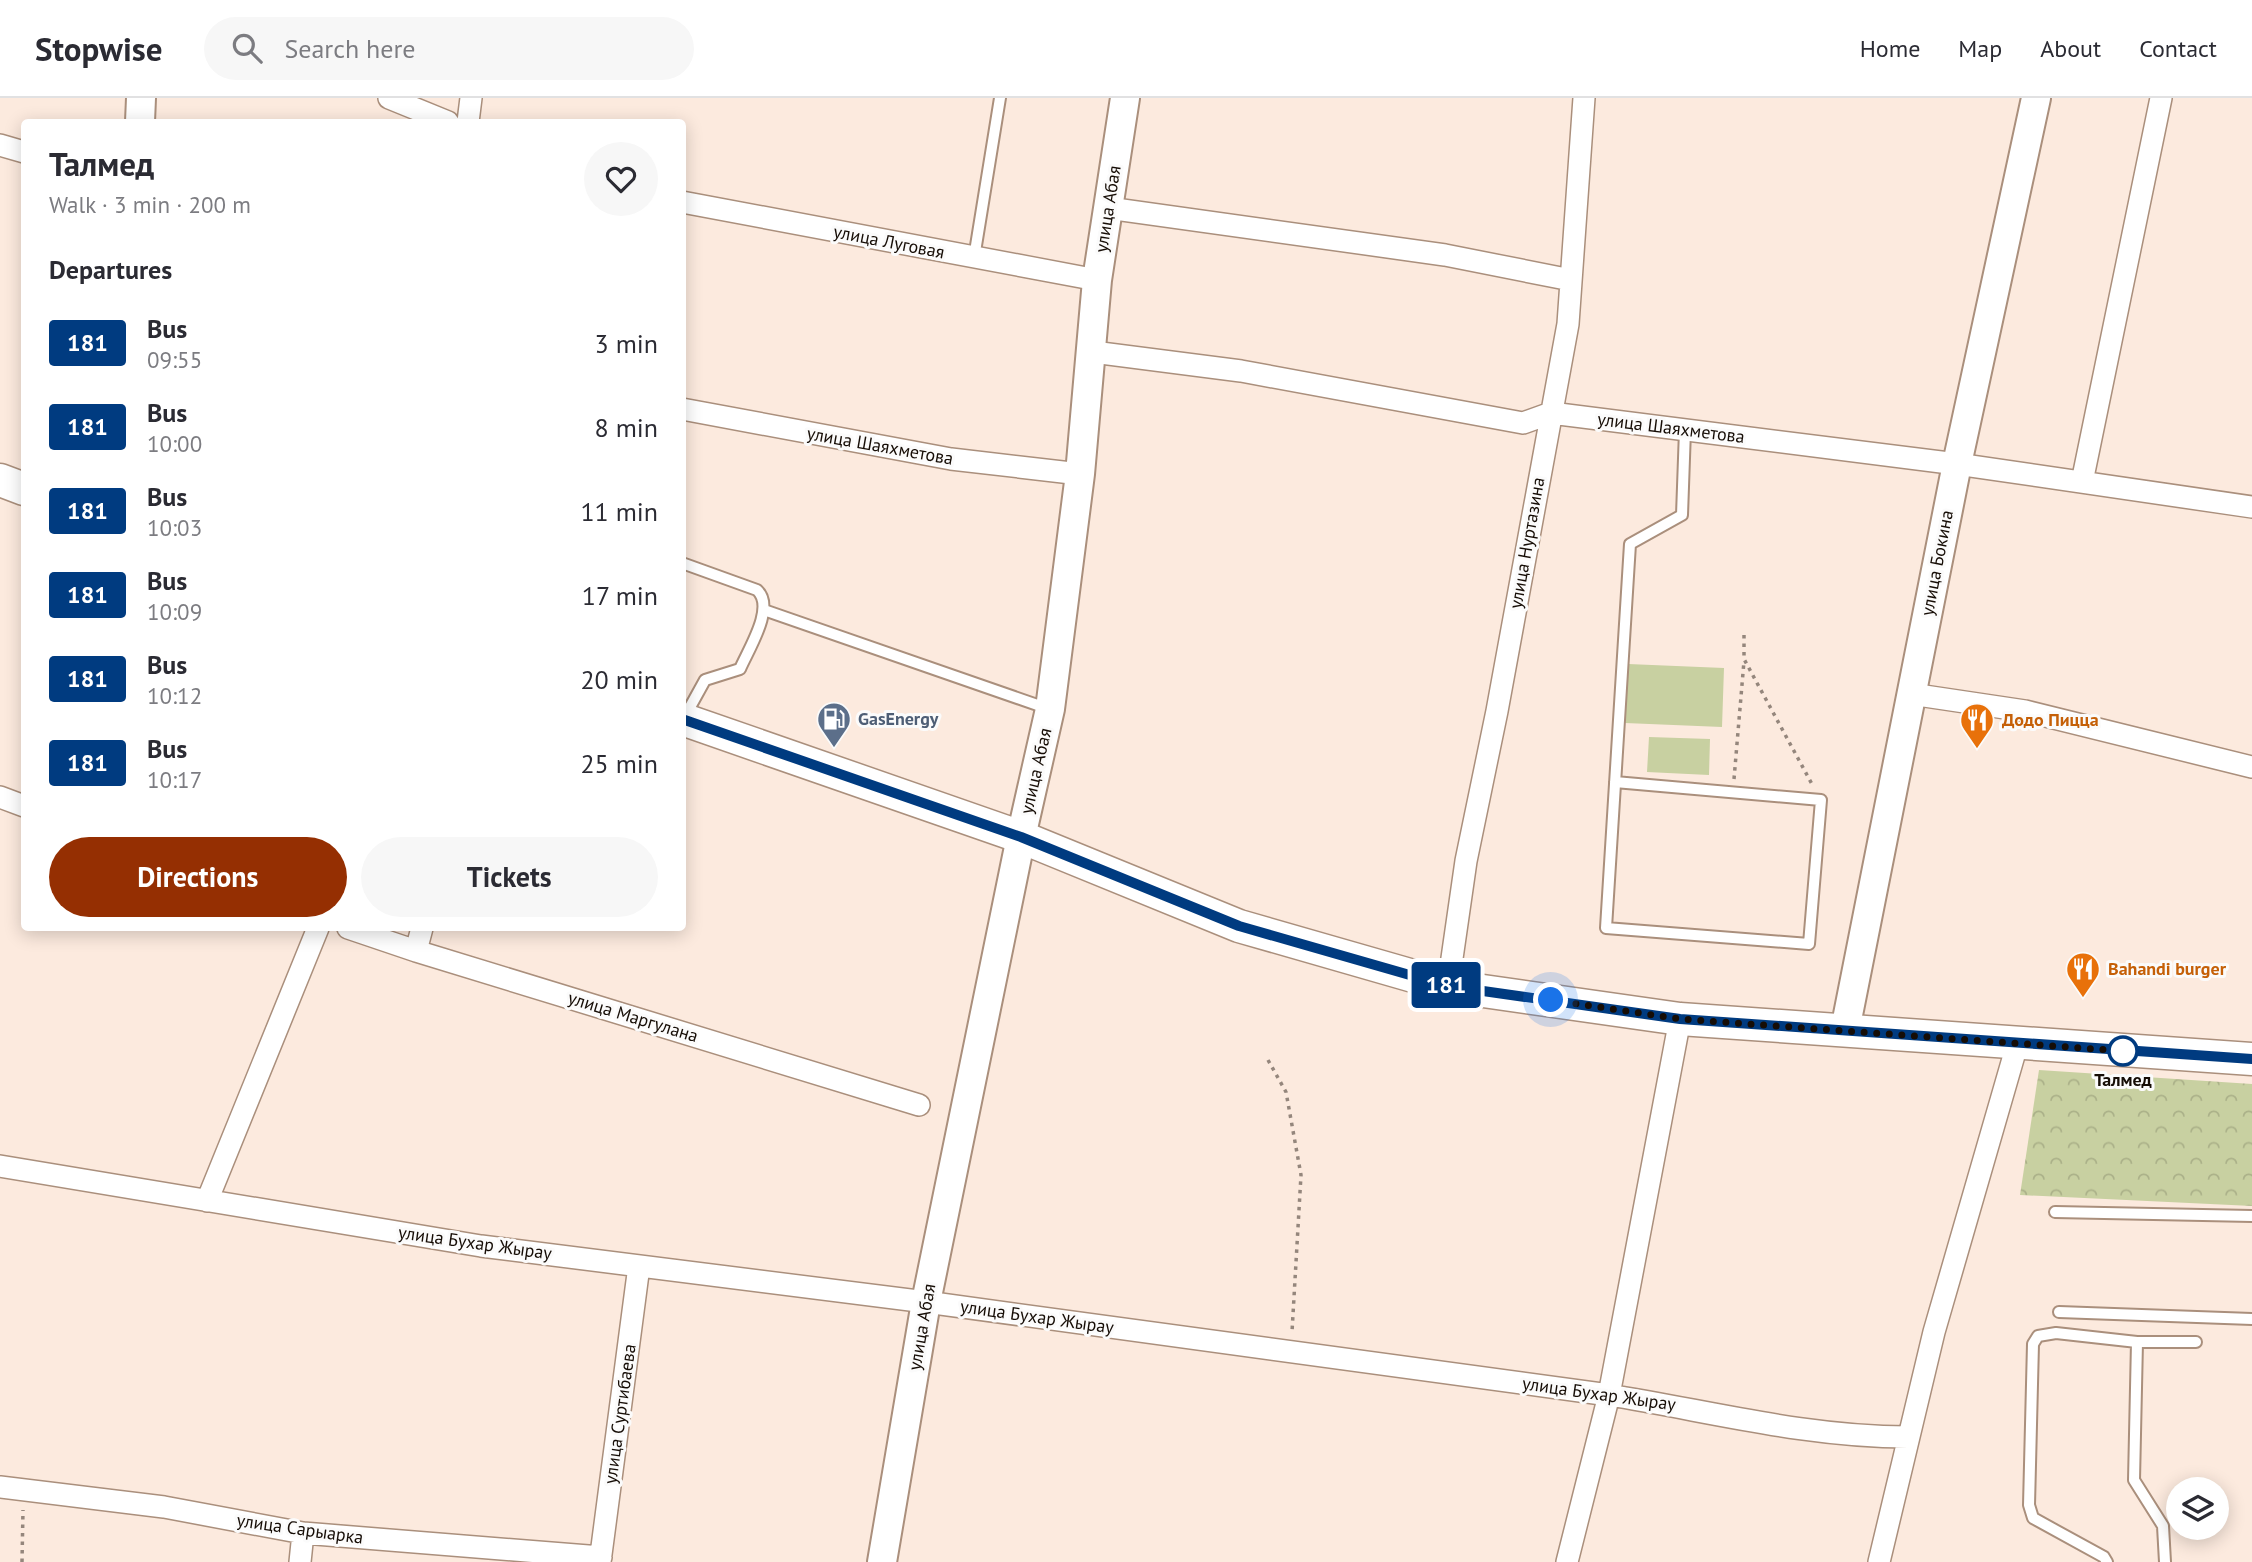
<!DOCTYPE html>
<html lang="en">
<head>
<meta charset="utf-8">
<style>
  :root { --surface:#fff; --page:#f7f7f7; --text:#2b2b33; --muted:#7c7c81; --line:#e1e1e2; --accent:#952f02 }
  body { margin:0; font-family:"PT Sans",sans-serif; background:var(--page); color:var(--text); height:100vh; display:flex; flex-direction:column; font-size:26px; white-space:nowrap }
  * { box-sizing:border-box; margin:0 }
  p { font-size:23px; color:var(--muted) }
  .icon { flex:none; width:38px; height:38px; fill:none; stroke:currentColor; stroke-width:2; stroke-linecap:round; stroke-linejoin:round }
  .map { position:relative; flex:1; overflow:hidden }
  .side { position:absolute; left:21px; top:21px; width:665px; height:812px; display:flex; flex-direction:column; background:var(--surface); border-radius:7px; box-shadow:0 4px 18px #0003 }
  .side>* { flex:none }
  .badge { padding:0 14px; border-radius:5px; font-size:24px; line-height:46px }
  .buttons { position:absolute; left:2166px; top:1379px; display:grid; gap:14px }
  .buttons a { display:grid; place-items:center; width:63px; height:63px; border-radius:50%; background:var(--surface); box-shadow:0 4px 18px #0003; font-size:35px }
  .you { position:absolute; width:35px; height:35px; margin:-18px; border:5px solid #fff; border-radius:50%; background:#1a73e8; box-shadow:0 0 0 10px #1a73e833 }
  .map>.badge { position:absolute; translate:-50% -50%; box-shadow:0 0 0 4px #fff }
  h2 { padding:0 28px; font-size:26px; line-height:63px }
  .round { display:grid; place-items:center; flex:none; width:74px; height:74px; border-radius:37px; background:var(--page) }
  .overview { display:flex; align-items:center; justify-content:space-between; height:119px; padding:0 28px }
  h1 { font-size:33px; font-weight:700; line-height:52px }
  .action { display:flex; gap:14px; margin-top:auto; padding:14px 28px }
  .action a { flex:1; height:80px; border-radius:42px; background:var(--accent); color:#fff; font-size:28px; font-weight:700; line-height:80px; text-align:center }
  .action a+a { background:var(--page); color:var(--text) }
  ul { padding:0; list-style:none }
  li { display:flex; align-items:center; gap:21px; height:84px; padding:0 28px }
  li div { flex:1 }
  li b { display:block; font-size:26px }
  li em { font-style:normal }
  li .badge { min-width:77px; font-weight:700; text-align:center }
  header { display:flex; align-items:center; gap:42px; box-sizing:border-box; height:98px; padding:0 35px; background:var(--surface); border-bottom:2px solid var(--line) }
  header strong { font-size:33px }
  nav { display:flex; gap:38px; margin-inline-start:auto; font-size:24px }
  .search { width:490px; height:63px; background:var(--page); display:flex; align-items:center; gap:18px; box-sizing:border-box; padding:0 24px; border-radius:38px; color:var(--muted); font-size:26px }
  .map>svg:first-child { display:block }
  .forest { fill:url(#forest-crowns) }
  .garden { fill:#c8d0a1 }
  .lines { fill:none; stroke-linecap:round; stroke-linejoin:round }
  .lane-casing { stroke:#aa8f7c; stroke-width:14 }
  .street-casing { stroke:#aa8f7c; stroke-width:24 }
  .secondary-casing { stroke:#aa8f7c; stroke-width:32 }
  .primary-casing { stroke:#aa8f7c; stroke-width:35 }
  .path { stroke:#94867c; stroke-width:3.5; stroke-dasharray:3.5 5; stroke-linecap:butt }
  .lane { stroke:#fff; stroke-width:10 }
  .street { stroke:#fff; stroke-width:21 }
  .secondary { stroke:#fff; stroke-width:28 }
  .primary { stroke:#fff; stroke-width:32 }
  .line-casing { stroke:#fff; stroke-width:16 }
  .line { stroke:#003b80; stroke-width:10 }
  .walk { stroke:#160d06; stroke-width:7; stroke-dasharray:0 12.6 }
  .stop-dot { fill:#fff; stroke:#003b80; stroke-width:3.5 }
  .labels { text-anchor:middle; stroke-width:6; stroke-linejoin:round; paint-order:stroke }
  .street-label { font-size:18px; fill:#160d06; stroke:#fbfbfb }
  .service-label { font-size:18px; font-weight:bold; fill:#4e5e75; stroke:#fbfbfb; text-anchor:start }
  .food-label { font-size:18px; font-weight:bold; fill:#c56008; stroke:#fbfbfb; text-anchor:start }
  .stop-label { font-size:18px; font-weight:bold; fill:#160d06; stroke:#fbfbfb }
</style>
</head>
<body>
<header>
<strong>Stopwise</strong>
<div class="search"><svg class="icon" aria-label="search" viewBox="0 0 24 24"><circle cx="10" cy="10" r="6"/><path d="M15 15l6 6"/></svg>Search here</div>
<nav><a>Home</a><a>Map</a><a>About</a><a>Contact</a></nav>
</header>
<div class="map">
<svg width="2252" height="1464" viewBox="0 0 2252 1464">
  <defs>
    <pattern id="forest-crowns" width="20" height="18" patternUnits="userSpaceOnUse" patternTransform="scale(1.75)"><rect width="20" height="18" fill="#c8d0a1"/><path d="M2 6a3 3 0 1 1 6 0M12 15a3 3 0 1 1 6 0" fill="none" stroke="#abb189"/></pattern>
  </defs>
  <rect width="100%" height="100%" fill="#fceade"/>
  <path class="forest" d="M2039,972L2252,986V1108L2020,1097Z"/>
  <path class="garden" d="M1628,566L1724,570L1722,629L1625,625Z
    M1649,639L1710,641L1709,677L1647,674Z"/>
  <g class="lines">
    <g class="lane-casing">
      <path id="lane" d="M974,160L1000,0
        M682,465L757,492C776,509 748,552 740,571L705,582L684,620
        M764,512L1049,611
        M1615,684L1821,702L1809,846L1606,830L1630,446L1682,417L1685,332
        M2055,1114L2252,1118
        M2059,1214L2252,1221
        M2137,1244L2134,1382L2163,1428L2165,1464
        M2107,1464L2104,1459L2033,1420L2029,1407L2033,1246L2038,1238L2056,1235L2137,1244H2196"/>
    </g>
    <g class="street-casing">
      <path id="street" d="M389,0L448,24
        M468,24L471,0
        M0,47L24,54
        M682,104L1097,182
        M1108,110L1445,157L1571,182
        M1093,254L1241,273L1523,325L1551,315L1957,366L2252,409
        M682,311L951,361L1080,376
        M2082,384L2161,0
        M1911,596L2025,613L2252,669
        M0,699L24,708
        M348,830L416,853L919,1007
        M416,853L422,830
        M1448,888L1466,763L1497,613L1568,226L1584,0
        M0,1068L481,1148L926,1204L1609,1297C1709,1313 1806,1339 1908,1339
        M207,1103L318,830
        M0,1389L164,1409L303,1435L601,1459
        M300,1464L303,1435
        M600,1464L639,1168
        M1567,1464L1609,1297L1680,921
        M1879,1464L1934,1234L2017,947"/>
    </g>
    <g class="secondary-casing">
      <path id="secondary" d="M140,24L141,0
        M1845,932L1957,366L2036,0
        M882,1464L926,1204L1021,739L1050,611L1080,376L1097,182L1125,0"/>
    </g>
    <g class="primary-casing">
      <path id="primary" d="M0,382L24,391
        M682,621L1021,739L1239,828L1448,888L1680,921L2252,961"/>
    </g>
    <path class="path" d="M1744,537V561L1813,688
      M1734,681L1744,563
      M1268,962L1286,994L1301,1077L1292,1234
      M22,1464L23,1412"/>
    <use href="#lane" class="lane"/>
    <use href="#street" class="street"/>
    <use href="#secondary" class="secondary"/>
    <use href="#primary" class="primary"/>
  </g>
  <g class="lines">
    <g class="line-casing">
      <path id="line" d="M682,621L1021,739L1239,828L1448,888L1680,921L2252,961"/>
    </g>
    <use href="#line" class="line"/>
    <path class="walk" d="M1551,902L1680,921L2123,953"/>
  </g>
  <defs>
    <g id="fuel-pin" transform="scale(1.75)"><path d="M0 17L-7.5 6A9.5 9.5 0 1 1 7.5 6Z" fill="#5c6f8a" stroke="#fbfbfb"/><path d="M-5.5-6h7V0h2V4h1.3V-2.5L3-4.5l.8-.8L6-3V5H2.5V1h-1V6h-7ZM-4.2-4.7v3.2H.2V-4.7Z" fill="#fff"/></g>
    <g id="restaurant-pin" transform="scale(1.75)"><path d="M0 17L-7.5 6A9.5 9.5 0 1 1 7.5 6Z" fill="#e8710a" stroke="#fbfbfb"/><path d="M-5-6h1v4h1v-4h1v4h1v-4h1v5L-1.5 .5V6h-2V.5L-5-1ZM5-6V6H3V1.5H1.5Q1.5-4 5-6Z" fill="#fff"/></g>
  </defs>
  <g fill-rule="evenodd">
    <use href="#fuel-pin" x="834" y="621"/>
    <use href="#restaurant-pin" x="1977" y="622"/>
    <use href="#restaurant-pin" x="2083" y="871"/>
  </g>
  <circle class="stop-dot" cx="2123" cy="953" r="14"/>
  <g class="labels">
    <g class="street-label">
      <text transform="translate(1108 111) rotate(-81)" y="6">улица Абая</text>
      <text transform="translate(889 144) rotate(11)" y="6">улица Луговая</text>
      <text transform="translate(1671 330) rotate(7)" y="6">улица Шаяхметова</text>
      <text transform="translate(880 348) rotate(10)" y="6">улица Шаяхметова</text>
      <text transform="translate(1527 445) rotate(-80)" y="6">улица Нуртазина</text>
      <text transform="translate(1937 465) rotate(-79)" y="6">улица Бокина</text>
      <text transform="translate(1036 673) rotate(-77)" y="6">улица Абая</text>
      <text transform="translate(633 919) rotate(17)" y="6">улица Маргулана</text>
      <text transform="translate(475 1145) rotate(8)" y="6">улица Бухар Жырау</text>
      <text transform="translate(1037 1219) rotate(8)" y="6">улица Бухар Жырау</text>
      <text transform="translate(922 1229) rotate(-80)" y="6">улица Абая</text>
      <text transform="translate(1599 1296) rotate(8)" y="6">улица Бухар Жырау</text>
      <text transform="translate(620 1316) rotate(-82)" y="6">улица Суртибаева</text>
      <text transform="translate(300 1431) rotate(8)" y="6">улица Сарыарка</text>
    </g>
    <g class="service-label">
      <text x="858" y="627">GasEnergy</text>
    </g>
    <g class="food-label">
      <text x="2002" y="628">Додо Пицца</text>
      <text x="2108" y="877">Bahandi burger</text>
    </g>
    <g class="stop-label">
      <text x="2123" y="988">Талмед</text>
    </g>
  </g>
</svg>
<div class="buttons">
<a><svg class="icon" aria-label="layers" viewBox="0 0 24 24"><path d="M12 4l9 5-9 5-9-5zM3 14l9 5 9-5"/></svg></a>
</div>
<div class="you" style="left:1551px;top:902px"></div>
<b class="badge" style="left:1446px;top:887px;background:#003b80;color:#fff">181</b>
<section class="side">
<div class="overview"><div><h1>Талмед</h1><p>Walk · 3 min · 200 m</p></div><a class="round"><svg class="icon" aria-label="heart" viewBox="0 0 24 24"><path d="M12 20l-8-8c-3-5 5-10 8-4 3-6 11-1 8 4z"/></svg></a></div>
<h2>Departures</h2>
<ul>
<li><span class="badge" style="background:#003b80;color:#fff">181</span><div><b>Bus</b><p>09:55</p></div><em>3 min</em></li>
<li><span class="badge" style="background:#003b80;color:#fff">181</span><div><b>Bus</b><p>10:00</p></div><em>8 min</em></li>
<li><span class="badge" style="background:#003b80;color:#fff">181</span><div><b>Bus</b><p>10:03</p></div><em>11 min</em></li>
<li><span class="badge" style="background:#003b80;color:#fff">181</span><div><b>Bus</b><p>10:09</p></div><em>17 min</em></li>
<li><span class="badge" style="background:#003b80;color:#fff">181</span><div><b>Bus</b><p>10:12</p></div><em>20 min</em></li>
<li><span class="badge" style="background:#003b80;color:#fff">181</span><div><b>Bus</b><p>10:17</p></div><em>25 min</em></li>
</ul>
<div class="action"><a>Directions</a><a>Tickets</a></div>
</section>
</div>
</body>
</html>
